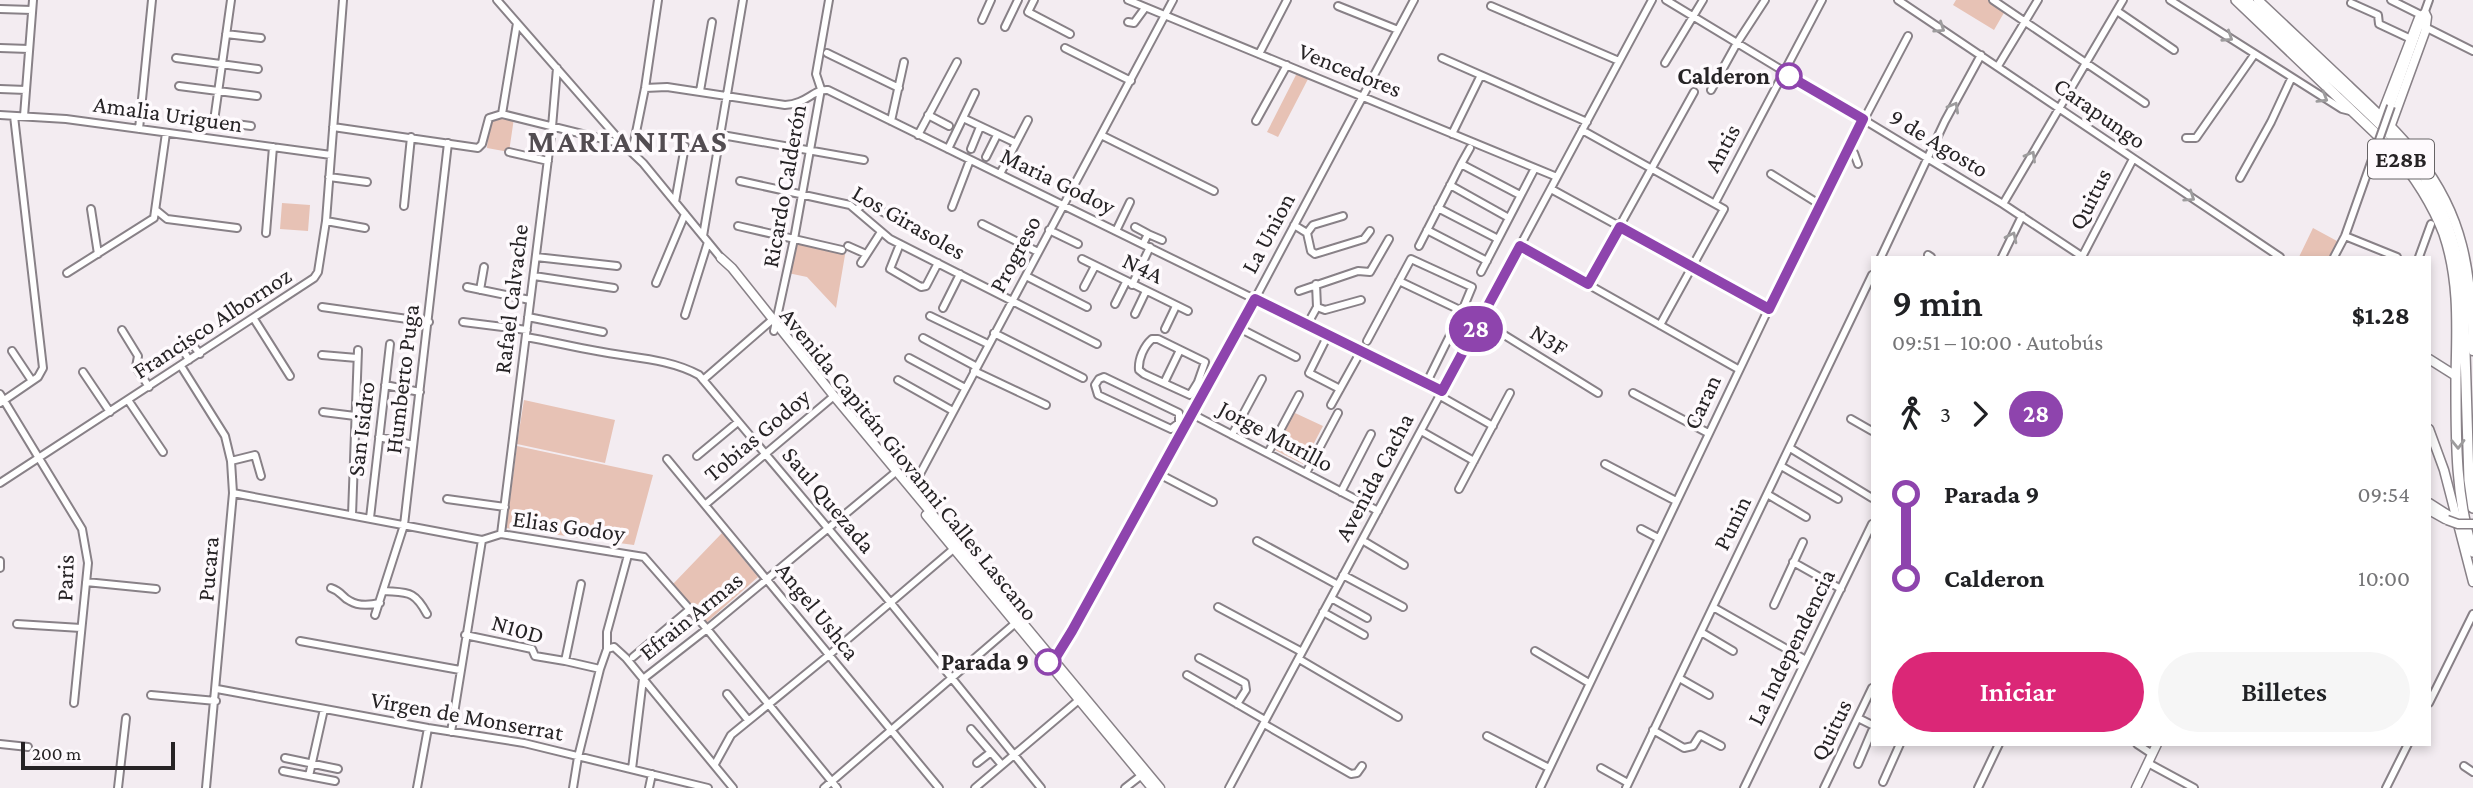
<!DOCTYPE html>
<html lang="es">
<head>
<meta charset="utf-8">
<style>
  :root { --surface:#fff; --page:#f6f6f6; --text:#202124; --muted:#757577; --accent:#db2777 }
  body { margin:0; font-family:"Crimson Pro",serif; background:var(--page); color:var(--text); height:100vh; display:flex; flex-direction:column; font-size:26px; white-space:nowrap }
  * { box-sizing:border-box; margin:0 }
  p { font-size:23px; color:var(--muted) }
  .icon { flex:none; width:38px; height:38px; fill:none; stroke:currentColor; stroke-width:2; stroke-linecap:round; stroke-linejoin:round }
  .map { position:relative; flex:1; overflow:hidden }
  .panel { position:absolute; left:1871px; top:256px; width:560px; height:490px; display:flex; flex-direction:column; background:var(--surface); border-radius:0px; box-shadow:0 4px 10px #0003 }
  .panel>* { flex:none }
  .badge { padding:0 14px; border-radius:23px; font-size:24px; line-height:46px }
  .scale { position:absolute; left:21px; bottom:18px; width:154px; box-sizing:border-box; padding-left:7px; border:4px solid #262325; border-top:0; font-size:19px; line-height:24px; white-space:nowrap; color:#262325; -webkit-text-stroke:5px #fefafd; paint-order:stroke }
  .map>.badge { position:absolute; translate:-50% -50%; box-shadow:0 0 0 4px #fff }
  .legs { display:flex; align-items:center; gap:10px; height:77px; padding:0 21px; font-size:23px }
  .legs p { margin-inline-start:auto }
  .headline { display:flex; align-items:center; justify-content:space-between; height:119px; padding:0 21px }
  h1 { font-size:38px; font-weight:600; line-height:52px }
  .primary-button { display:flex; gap:14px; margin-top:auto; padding:14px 21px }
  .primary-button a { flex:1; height:80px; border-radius:42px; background:var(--accent); color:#fff; font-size:28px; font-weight:600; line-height:80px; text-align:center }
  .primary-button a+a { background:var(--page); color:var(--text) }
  ul { padding:0 21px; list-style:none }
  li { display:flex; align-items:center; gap:24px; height:84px; font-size:26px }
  li i { display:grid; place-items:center; width:10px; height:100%; margin:0 9px; background:currentColor }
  li i::after { content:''; width:18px; height:18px; margin:-9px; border:5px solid; border-radius:50%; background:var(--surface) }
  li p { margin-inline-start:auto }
  li:first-child i { background:linear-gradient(#0000 50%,currentColor 0) }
  li:last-child i { background:linear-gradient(currentColor 50%,#0000 0) }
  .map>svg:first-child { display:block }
  .green { fill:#e7c2b5 }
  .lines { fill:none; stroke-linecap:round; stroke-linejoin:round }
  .minor-casing { stroke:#888187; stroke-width:10 }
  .major-casing { stroke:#888187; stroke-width:11 }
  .highway-casing { stroke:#888187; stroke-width:12 }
  .minor { stroke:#fff; stroke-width:6 }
  .major { stroke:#fff; stroke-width:8 }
  .highway { stroke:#fff; stroke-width:9 }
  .minor-bridge-casing { stroke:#888187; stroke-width:10; stroke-linecap:butt }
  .major-bridge-casing { stroke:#888187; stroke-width:11; stroke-linecap:butt }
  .minor-bridge { stroke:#fff; stroke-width:6 }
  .major-bridge { stroke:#fff; stroke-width:8 }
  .oneway { stroke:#9d9c9d }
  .line-1-casing { stroke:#fff; stroke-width:16 }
  .line-1 { stroke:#8e44ad; stroke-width:10 }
  .stop-1-dot { fill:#fff; stroke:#8e44ad; stroke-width:3.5 }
  .labels { text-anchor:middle; stroke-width:7; stroke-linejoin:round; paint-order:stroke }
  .shield { fill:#fefafd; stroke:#676466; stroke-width:2 }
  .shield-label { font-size:23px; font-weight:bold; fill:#262325 }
  .street-label { font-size:24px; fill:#262325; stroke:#fefafd }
  .stop-label { font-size:24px; font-weight:bold; fill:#262325; stroke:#fefafd; text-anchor:end }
  .district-label { font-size:32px; font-weight:bold; letter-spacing:2px; fill:#534d52; stroke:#fefafd }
</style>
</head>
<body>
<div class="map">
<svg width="2473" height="788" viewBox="0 0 2473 788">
  <rect width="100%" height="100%" fill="#f3ecf1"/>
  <path class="green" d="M1956,0H1988L2005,11L1994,30L1953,5Z
    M1297,73L1308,79L1278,137L1267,132Z
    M495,116L514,118L509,152L487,148L489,125Z
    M282,203L310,205L308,231L280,229Z
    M2313,228L2337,241L2330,257H2299Z
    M794,239L846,249L836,308L807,277L788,273Z
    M524,400L615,420L605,463L517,444Z
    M1295,413L1323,426L1303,464L1273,449Z
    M517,446L653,475L634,545L506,528Z
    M722,533L758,577L705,624L673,584Z"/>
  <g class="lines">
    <g class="minor-casing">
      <path id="minor" d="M497,0L623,144L643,163L721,258
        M1034,0L1028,12L1070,34
        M1128,0L1557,177
        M1666,0L2003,204L2083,257
        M1898,0L2280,257
        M1993,0L2145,103
        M2170,0L2342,109L2350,111
        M2391,0L2421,15
        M2351,3L2378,15L2379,24L2411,39
        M1338,6L1398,30
        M1491,6L1619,61
        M0,9L32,10
        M2117,11L2174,50
        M982,20L991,0
        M1128,22L1134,23L1145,8
        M1005,27L1018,0
        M2427,28L2473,51
        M226,34L261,38
        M0,48L29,49
        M1065,48L1131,81
        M827,53L899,88
        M1259,54L1287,0
        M176,58L258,69
        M1442,58L1587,122
        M1665,63L1703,0
        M1998,66L2038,0
        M179,86L257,96
        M645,88L667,87L785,105C807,104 813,89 828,90L1442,391
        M0,89L26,90
        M821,89L816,74L829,0
        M1711,90L1737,43L1765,0
        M700,91L712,22
        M2391,106L2429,0
        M502,114L517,23
        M0,115L66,119L331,155
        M928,115L949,126
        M24,116L33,0
        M174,116L251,126
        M963,118L1016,143
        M214,121L231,0
        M891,121L904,62
        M1256,121L1287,65
        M333,127L478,148L482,144L489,118L502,114L623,144
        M139,129L152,0
        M1582,130L1724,209L1660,325
        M1452,134L1480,77
        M722,135L864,160
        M918,135L957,62
        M1101,135L1214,191
        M2186,138H2196L2254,55
        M948,149L975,93
        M971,149L980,127
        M1847,150L1854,153L1858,164
        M509,152L548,161
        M632,152L645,88L658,0
        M986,157L997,135
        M1461,164L1470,148
        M1000,174L1028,120
        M1771,174L1819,204
        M329,177L367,182
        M2240,178L2271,122L2291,79
        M740,181L850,205L890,239L1097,344
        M1450,185L1509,218
        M1551,189L1769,308
        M675,202L685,146
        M1715,203L1822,0
        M2003,204L2123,0
        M404,206L411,137
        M952,207L970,160
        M1438,208L1498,239
        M91,209L98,254
        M857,209L864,204L869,205L895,218
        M156,210L167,219L237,228
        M326,221L365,228
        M982,224L1038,252
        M1294,225L1307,233L1311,251L1315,254L1364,239L1370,231
        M738,226L842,250
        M1135,227L1148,234
        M1049,230L1078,244
        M1427,230L1487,261
        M1116,231L1130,202
        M266,233L273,147
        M1307,233L1313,225L1343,216
        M703,236L743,0
        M2345,236L2397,257
        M900,244L890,269L921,287L926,286L938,263
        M1143,244L1148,234L1162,240
        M848,246L866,254
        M1419,246L1461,164L1520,195
        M1520,246L1738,369
        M1928,255L1931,257
        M536,257L617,266
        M1881,257L1945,121L1981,55
        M2002,257L2022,216
        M2082,257L2133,159
        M2334,257L2345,236L2374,154
        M2419,257L2431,224
        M1082,259L1188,311
        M861,263L881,232
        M1481,272L1535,168
        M67,273L154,218L166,133
        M534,276L614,288
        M1026,276L1087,307
        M1399,281L1462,311L1426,384
        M656,283L685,214
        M1588,283L1694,92
        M1132,285L1150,247
        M467,287L530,300
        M1084,287L1095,266
        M480,290L484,267
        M1299,291L1358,271L1370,272L1389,239
        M1115,304L1126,282
        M322,307L429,322
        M1317,307L1325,310L1361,300
        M943,308L960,274
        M1135,314L1146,291
        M685,315L708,242
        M930,316L988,344
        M528,317L603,332
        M254,319L290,376
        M1480,320L1598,393
        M463,322L527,330
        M1307,325L1317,307L1316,284
        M1239,328L1296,357
        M1165,329L1176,306
        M122,330L138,356L136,367L149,387
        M774,331L794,239L821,89
        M994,333L1083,378
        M1328,335L1309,373L1340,389
        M526,337C550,341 573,347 597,351C631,358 668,358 699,375L890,602L1041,788
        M923,338L977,367
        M1152,339H1158L1205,362L1198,382L1190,395L1144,374L1139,370C1138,359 1144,346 1152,339Z
        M1367,341L1411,259L1472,287L1462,311
        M12,351L32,381
        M322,355L357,358
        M909,358L965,388
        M189,360L180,345L188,339L200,354
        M181,366L225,436L231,461L233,493L206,788
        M974,371L1046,405
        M83,372L110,412
        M1104,377L1179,413V423L1171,429L1098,395L1095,385L1099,379Z
        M703,380L772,320
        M898,380L953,411
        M1164,383L1180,350
        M385,385L420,392
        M1633,393L1708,433
        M0,394L82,529L88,563L74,703
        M1440,396L1493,426
        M128,400L163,452
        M0,403L38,377L43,368L14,116
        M1331,405L1361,351
        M323,412L355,416
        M1192,414L1378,511
        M1851,419L1872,431
        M1421,431L1474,461
        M1232,435L1262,379
        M379,437L413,445
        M1790,448L1872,498
        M1268,453L1299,395
        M697,456L738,422
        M667,459L939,788
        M231,461L255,455L261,476
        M1605,464L1676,501
        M1781,466L1838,499
        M1306,473L1338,413
        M1159,474L1213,502
        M0,483L314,278L318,272L326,221L343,0
        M912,489L1173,0
        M1459,489L1510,393
        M1341,492L1371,434
        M233,493L482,540L501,534L644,557L707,629L837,788
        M1767,494L1806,517
        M447,499L505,507
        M706,504L834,396
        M352,515L358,350
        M370,518L390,344
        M1641,529L1658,538
        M501,534L552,127L557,68
        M1362,540L1404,565
        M1257,541L1338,585
        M0,561V568
        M1793,562L1841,589
        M1343,575L1403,607
        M86,582L156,589
        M331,588C343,592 341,597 350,601C358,606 371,605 380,603
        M384,591C408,593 414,590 427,614
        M1331,598L1367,618
        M1774,605L1803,542
        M1218,607L1302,652
        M1713,607L1806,660
        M1323,612L1364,635
        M375,615L404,525L448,143
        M17,624L81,628
        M1701,632L1733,651
        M465,635L532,649L535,656L565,661L581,584
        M300,641L460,670
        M607,649L614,647L626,658L733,788
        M607,649V632L628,555
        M1535,651L1589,683
        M633,657L690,609
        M1199,658L1245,683L1246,690L1237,704
        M1299,659L1398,717
        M565,661L600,669
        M1054,662L1255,299L1414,0
        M1187,675L1265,720
        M1679,678L1709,695
        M217,689L428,728L524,743L708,788
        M727,694L748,720
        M151,695L216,701
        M2429,703L2473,614
        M324,709L309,776L335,781
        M1858,718L1872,725
        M1264,724L1351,774L1357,773L1362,766
        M971,729L1002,765
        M1653,730L1684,748L1693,746L1700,735L1721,746
        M451,732L482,540
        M1487,736L1549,768
        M0,744L28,747
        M2137,744L2152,754
        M285,758L338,769
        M977,763L991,752
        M2148,763L2194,788
        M715,764L731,735L829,655L957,546
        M1858,764L1872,731
        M2464,766L2473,772
        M1601,768L1628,783
        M632,769L643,679L707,629L897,471
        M283,771L309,776
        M1883,782L1900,744
        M118,788L126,718
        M417,788L428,728
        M573,788L578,757L600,669L607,649
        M649,788L652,774
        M824,788L1019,620
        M975,788L1080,699
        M1125,788L1143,774
        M1229,788L1652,0
        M1540,788L1808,226L1908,36
        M1626,788L1872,275
        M1744,788L1872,524
        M1824,788L1872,688
        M1978,788L1999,744
        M2386,788L2408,744"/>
    </g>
    <g class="major-casing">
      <path id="major" d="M2258,0C2288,28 2317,56 2347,84C2398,132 2444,174 2462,245C2471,280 2472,315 2473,351
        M2381,116L2419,18L2425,13
        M2391,125L2425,32L2427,17L2425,13
        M721,258L732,268L834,396L1160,788
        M2429,359L2456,376
        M2429,429L2444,470L2473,582
        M2429,503L2448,515
        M2429,510L2445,519
        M926,515L1152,788
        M2136,788L2157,744"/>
    </g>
    <g class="highway-casing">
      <path id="highway" d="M2236,0L2391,148C2413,174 2432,202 2444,234C2460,281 2457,329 2456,377C2456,436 2455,496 2473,552
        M2246,0C2280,30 2312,61 2345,91C2373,118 2405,145 2425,178C2446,212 2457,249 2463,288L2469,480L2473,508"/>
    </g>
    <use href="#minor" class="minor"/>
    <use href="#major" class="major"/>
    <use href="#highway" class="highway"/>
    <g class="minor-bridge-casing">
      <path id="minor-bridge" d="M2374,154L2391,106"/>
    </g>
    <g class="major-bridge-casing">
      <path id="major-bridge" d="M2447,520L2458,524H2473"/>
    </g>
    <use href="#minor-bridge" class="minor-bridge"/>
    <use href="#major-bridge" class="major-bridge"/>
  </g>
  <defs><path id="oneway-chevron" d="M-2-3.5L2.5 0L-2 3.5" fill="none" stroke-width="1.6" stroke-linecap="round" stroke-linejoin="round" transform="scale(1.75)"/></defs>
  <g class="oneway">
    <use href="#oneway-chevron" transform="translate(1940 28) rotate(34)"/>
    <use href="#oneway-chevron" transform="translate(2228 37) rotate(33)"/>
    <use href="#oneway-chevron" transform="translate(2323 98) rotate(31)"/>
    <use href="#oneway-chevron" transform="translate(1954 107) rotate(-61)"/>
    <use href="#oneway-chevron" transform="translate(2031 156) rotate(-60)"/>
    <use href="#oneway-chevron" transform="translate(2190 197) rotate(34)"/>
    <use href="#oneway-chevron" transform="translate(2012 237) rotate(-64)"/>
    <use href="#oneway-chevron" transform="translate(2458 444) rotate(89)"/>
  </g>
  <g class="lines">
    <g class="line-1-casing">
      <path id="line-1" d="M1048,662L1051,665L1072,631L1255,299L1442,391L1520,246L1588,284L1620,227L1769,309L1863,119L1789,76"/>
    </g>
    <use href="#line-1" class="line-1"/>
  </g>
  <g class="stop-1-dot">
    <circle cx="1789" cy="76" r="12"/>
    <circle cx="1048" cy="662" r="12"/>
  </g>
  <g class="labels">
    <rect class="shield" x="2368" y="139.5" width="66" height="39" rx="5"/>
    <g class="shield-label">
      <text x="2401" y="167">E28B</text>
    </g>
    <g class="street-label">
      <text transform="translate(1350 70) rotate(22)" y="8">Vencedores</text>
      <text transform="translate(2100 113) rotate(35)" y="8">Carapungo</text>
      <text transform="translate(168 114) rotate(8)" y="8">Amalia Uriguen</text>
      <text transform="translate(1939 143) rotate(31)" y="8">9 de Agosto</text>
      <text transform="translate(1722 148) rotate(-62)" y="8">Antis</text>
      <text transform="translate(1058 181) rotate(26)" y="8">Maria Godoy</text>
      <text transform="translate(784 186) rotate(-80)" y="8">Ricardo Calderón</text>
      <text transform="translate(2090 199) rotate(-63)" y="8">Quitus</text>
      <text transform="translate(909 222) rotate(30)" y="8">Los Girasoles</text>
      <text transform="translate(1268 233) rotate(-62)" y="8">La Union</text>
      <text transform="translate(1015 254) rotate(-62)" y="8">Progreso</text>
      <text transform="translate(1143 268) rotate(26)" y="8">N4A</text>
      <text transform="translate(511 299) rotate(-83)" y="8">Rafael Calvache</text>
      <text transform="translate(212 323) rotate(-33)" y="8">Francisco Albornoz</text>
      <text transform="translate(1549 340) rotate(32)" y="8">N3F</text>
      <text transform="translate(402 379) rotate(-83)" y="8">Humberto Puga</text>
      <text transform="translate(1702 402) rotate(-65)" y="8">Caran</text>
      <text transform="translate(361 429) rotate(-83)" y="8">San Isidro</text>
      <text transform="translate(757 435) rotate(-40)" y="8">Tobias Godoy</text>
      <text transform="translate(1276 436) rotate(28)" y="8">Jorge Murillo</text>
      <text transform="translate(909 464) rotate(51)" y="8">Avenida Capitán Giovanni Calles Lascano</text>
      <text transform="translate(1374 477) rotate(-62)" y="8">Avenida Cacha</text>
      <text transform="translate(829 500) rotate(50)" y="8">Saul Quezada</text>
      <text transform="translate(1732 523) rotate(-64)" y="8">Punin</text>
      <text transform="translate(569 526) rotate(8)" y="8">Elias Godoy</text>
      <text transform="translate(208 569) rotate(-85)" y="8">Pucara</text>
      <text transform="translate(65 578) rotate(-88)" y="8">Paris</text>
      <text transform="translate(818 611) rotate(51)" y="8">Angel Ushca</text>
      <text transform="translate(691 616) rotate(-39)" y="8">Efrain Armas</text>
      <text transform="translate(518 629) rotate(16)" y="8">N10D</text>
      <text transform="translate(1791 647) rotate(-64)" y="8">La Independencia</text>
      <text transform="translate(467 716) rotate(10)" y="8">Virgen de Monserrat</text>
      <text transform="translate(1831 730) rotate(-64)" y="8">Quitus</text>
    </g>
    <g class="stop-label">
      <text x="1770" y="84">Calderon</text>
      <text x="1029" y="670">Parada 9</text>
    </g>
    <g class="district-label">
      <text x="628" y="152">MARIANITAS</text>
    </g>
  </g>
</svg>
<div class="scale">200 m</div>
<b class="badge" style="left:1476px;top:329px;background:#8e44ad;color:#fff">28</b>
<section class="panel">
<div class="headline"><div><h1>9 min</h1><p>09:51 – 10:00 · Autobús</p></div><b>$1.28</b></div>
<div class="legs"><svg class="icon" aria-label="walk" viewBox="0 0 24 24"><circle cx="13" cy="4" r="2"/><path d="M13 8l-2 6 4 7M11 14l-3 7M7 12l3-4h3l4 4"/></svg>3<svg class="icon" aria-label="forward" viewBox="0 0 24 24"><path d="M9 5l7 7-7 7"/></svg><b class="badge" style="background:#8e44ad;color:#fff">28</b></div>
<ul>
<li><i style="color:#8e44ad"></i><b>Parada 9</b><p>09:54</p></li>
<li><i style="color:#8e44ad"></i><b>Calderon</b><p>10:00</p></li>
</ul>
<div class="primary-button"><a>Iniciar</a><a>Billetes</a></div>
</section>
</div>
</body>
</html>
